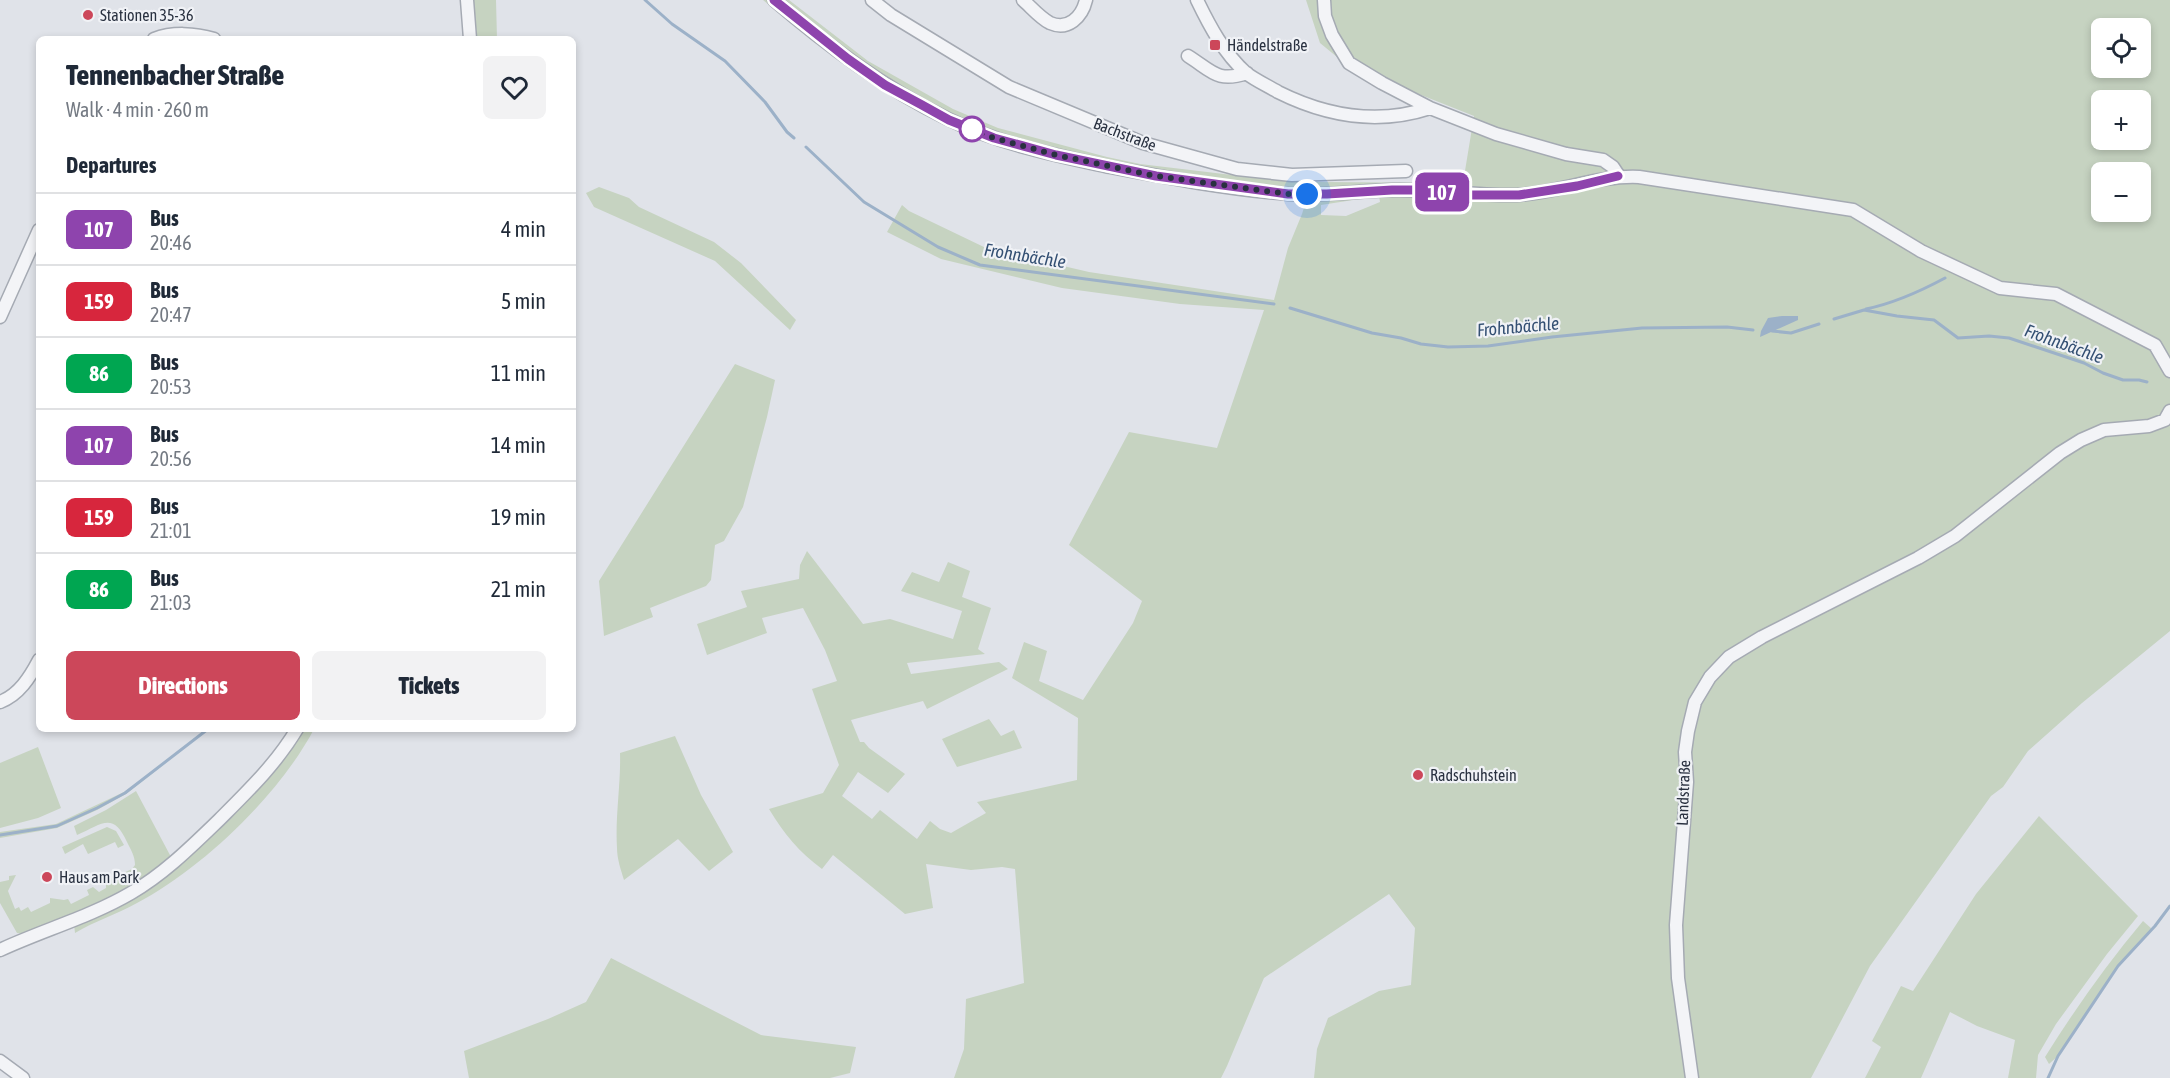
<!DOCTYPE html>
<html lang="en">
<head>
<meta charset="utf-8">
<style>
  :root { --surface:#fff; --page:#f2f2f3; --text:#1f2937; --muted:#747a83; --line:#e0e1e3; --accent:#cc475a }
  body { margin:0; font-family:"Asap Condensed",sans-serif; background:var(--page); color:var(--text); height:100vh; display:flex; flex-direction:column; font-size:22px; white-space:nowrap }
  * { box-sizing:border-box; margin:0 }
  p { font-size:20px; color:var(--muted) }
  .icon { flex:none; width:33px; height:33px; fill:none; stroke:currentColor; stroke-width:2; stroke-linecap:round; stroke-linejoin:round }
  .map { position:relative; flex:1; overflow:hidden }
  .sheet { position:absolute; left:36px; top:36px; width:540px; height:696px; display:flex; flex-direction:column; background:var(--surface); border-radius:9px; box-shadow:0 3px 9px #0003 }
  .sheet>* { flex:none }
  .badge { padding:0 12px; border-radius:9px; font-size:21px; line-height:39px }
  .buttons { position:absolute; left:2091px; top:18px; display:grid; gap:12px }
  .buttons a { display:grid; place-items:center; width:60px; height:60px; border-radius:9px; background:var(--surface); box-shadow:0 3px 9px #0003; font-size:30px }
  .you { position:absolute; width:30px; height:30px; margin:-15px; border:4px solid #fff; border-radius:50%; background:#1a73e8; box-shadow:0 0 0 9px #1a73e833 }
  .map>.badge { position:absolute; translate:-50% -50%; box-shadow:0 0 0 3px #fff }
  h2 { padding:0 30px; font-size:22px; line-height:54px }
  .round { display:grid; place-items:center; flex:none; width:63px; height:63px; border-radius:9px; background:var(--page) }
  .head { display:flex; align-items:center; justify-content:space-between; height:102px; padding:0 30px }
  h1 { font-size:28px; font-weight:800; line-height:45px }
  .cta { display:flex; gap:12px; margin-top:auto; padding:12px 30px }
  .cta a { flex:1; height:69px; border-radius:9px; background:var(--accent); color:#fff; font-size:24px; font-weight:800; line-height:69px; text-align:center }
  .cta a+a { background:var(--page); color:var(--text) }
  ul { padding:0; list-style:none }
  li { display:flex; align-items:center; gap:18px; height:72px; padding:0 30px; border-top:2px solid var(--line) }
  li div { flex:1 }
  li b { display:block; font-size:22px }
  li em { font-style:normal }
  li .badge { min-width:66px; font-weight:700; text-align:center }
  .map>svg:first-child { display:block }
  .green { fill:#c6d3c1; fill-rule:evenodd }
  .water { fill:#9cb1c8 }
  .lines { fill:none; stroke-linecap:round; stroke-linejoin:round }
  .stream { stroke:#9cb1c8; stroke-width:3 }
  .minor-casing { stroke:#a5aab3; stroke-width:15 }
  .minor { stroke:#f3f4f7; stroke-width:12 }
  .line-casing { stroke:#fff; stroke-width:14 }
  .line { stroke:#8e44ad; stroke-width:9 }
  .walk { stroke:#293140; stroke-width:6; stroke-dasharray:0 10.8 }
  .poi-dot { fill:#cc475a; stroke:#f0f2f6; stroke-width:2 }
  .stop-dot { fill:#fff; stroke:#8e44ad; stroke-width:3 }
  .labels { text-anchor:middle; stroke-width:4.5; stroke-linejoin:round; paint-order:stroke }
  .poi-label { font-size:16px; fill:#293140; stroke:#f0f2f6; text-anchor:start }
  .street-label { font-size:16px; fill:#293140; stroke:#f0f2f6 }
  .water-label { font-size:18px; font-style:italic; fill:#345073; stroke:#f0f2f6 }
</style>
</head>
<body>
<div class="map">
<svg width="2170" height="1078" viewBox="0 0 2170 1078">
  <rect width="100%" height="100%" fill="#e0e3e9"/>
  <path class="green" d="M462,0H496L497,39H465Z
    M763,0H789L868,61L953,109L998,128L1107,157L1140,164L1249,177L1317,182L1463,183L1474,116L1348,66L1320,43L1306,0H2170V631L2082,703L2028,751L2003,787L1991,796L1870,966L1811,1078H1314L1317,1049L1328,1018L1379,991L1411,985L1415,928L1389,894L1264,978L1227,1066L1221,1078H954L964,1049L966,999L1024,983L1015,869L1002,867L971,870L926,864L933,908L905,914L833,855L822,869C799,852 784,834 769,809L823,793L839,765L812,689L837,681L825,650L803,608L762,618L767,633L707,655L697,624L747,607L741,591L799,579L800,565L807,551L863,624L890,619L953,639L962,611L901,591L912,572L939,582L948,562L970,571L962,597L991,608L978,649L985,654L907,663L911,674L999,662L1008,669L927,709L923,701L851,720L860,742H864L869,748L905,774L888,793L858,772L842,796L872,819L880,810L917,839L930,821L940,829L951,833L986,813L977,802L1077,780L1078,718L1012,678L1024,642L1047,651L1039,681L1083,700L1133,623L1142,601L1069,545L1129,432L1217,448L1264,310L1180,304L1062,288L941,259L887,232L902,205L909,211L986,248L1089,272L1274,300L1288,248L1302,214L1306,201L1206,189L1115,173L1042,158L968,137L885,92L810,39ZM2102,28H2140V68H2102ZM2102,100H2140V140H2102ZM2102,172H2140V212H2102ZM1379,196L1380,202L1346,216L1321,215V205Z
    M599,187L629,198L639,207L714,242L741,263L796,320L790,330L715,261L594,207L586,193Z
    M735,364L775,380L767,417L743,507L724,541L715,545L711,580L706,586L650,608L653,617L604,636L599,581Z
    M989,719L1001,736L1014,730L1022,748L957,767L942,739Z
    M291,729H314C280,794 202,869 137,903C117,914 95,921 75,933L73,915L24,934L17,933L0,903V882L9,880V876L16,875L8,891L15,909L19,907L21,911L28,907L31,912L50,903V898L64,900L68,899L71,904L89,895L87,890L93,887L99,892L106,888V881L132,869L135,865C135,856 131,850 127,842C113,811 102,824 77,835L74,826L106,810L136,791L171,857L245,789Z
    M675,736L701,795L733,852L709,871L678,839L624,880C621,870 617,859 617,848C615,816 621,784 620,753Z
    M38,747L61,808L38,818L0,828V763Z
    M163,765L126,794L97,810L57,828L0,838V832L56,824L124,792Z
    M2039,816L2138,916L2107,954L2056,1024L2038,1055L2036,1078H2008L2015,1040L1977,1026L1950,1012L1921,1078H1865L1881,1047L1872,1041L1901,986L1913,991L1976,894Z
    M107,827L116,831L124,845L118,848L115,842L88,854L83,844L65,854L62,847Z
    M2143,921L2152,929L2118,966L2058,1056L2049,1064L2045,1057C2075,1009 2107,964 2143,921Z
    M611,958L761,1035L856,1047L850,1073L830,1078H469L464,1051L548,1019L586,1002Z"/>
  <path class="water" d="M1782,316H1798V320L1760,337L1761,331L1768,318Z"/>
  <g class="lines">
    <path class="stream" d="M645,0L672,24L725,61L765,102L787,132L794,138
      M806,147L864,202L938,247L980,265L1274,304
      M1290,308L1372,333L1401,338L1421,344L1448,347L1488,346L1552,337L1642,328L1727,327L1753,330
      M1866,309C1895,303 1919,292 1945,278
      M1834,319L1864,310L1897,316L1934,320L1958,338L1989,336L2009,338L2084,363L2103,373L2123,380H2139L2147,382
      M1772,331L1791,333L1819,324
      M0,835L57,826L97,808L125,793L208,729
      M2048,1078L2058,1056L2118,966L2155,926L2170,906"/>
    <g class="minor-casing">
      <path id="minor" d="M467,0L470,39
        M774,0C828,46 884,88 948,119C999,144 1055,155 1110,167C1168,178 1228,189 1288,194C1323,196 1358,191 1393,190C1435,189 1475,196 1517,195C1558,193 1598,175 1639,177L1853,210L1921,251L2000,288L2056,294L2155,345L2170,371
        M872,0L891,15L1009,87L1143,143L1237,169L1292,175L1406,171
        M1023,0C1031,7 1040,18 1050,23C1068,31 1082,17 1086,0
        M1197,0C1210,27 1224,53 1246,73C1255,80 1268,86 1278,92C1326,116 1378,125 1430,108
        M1324,0L1325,16L1332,35L1349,63L1382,83L1430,108L1496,134L1566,154L1603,160L1613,167L1619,176
        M154,39C172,32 195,33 214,39
        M1188,56C1212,71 1217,83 1247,73
        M0,317L39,230
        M0,702C19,695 30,677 39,660
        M0,950C43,930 90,917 131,893C164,874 192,846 219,820C248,791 276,764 297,729
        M0,1061L23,1078
        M1692,1078L1678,978L1676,925L1687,782L1685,752L1688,731L1695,702L1710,677L1729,657L1762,637L1918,558L1955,536L2060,453L2081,440L2104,430L2149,426L2165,420L2170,411"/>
    </g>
    <use href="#minor" class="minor"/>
  </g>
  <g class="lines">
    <g class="line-casing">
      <path id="line" d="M774,0L848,59L885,85L922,105L949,120L994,138L1056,155L1156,176L1288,194H1327L1392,190H1427L1462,195H1519L1577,186L1618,176"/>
    </g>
    <use href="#line" class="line"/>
    <path class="walk" d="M972,129L994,138L1056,155L1156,176L1288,194H1307"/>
  </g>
  <g class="poi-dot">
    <circle cx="88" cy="15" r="6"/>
    <rect x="1209" y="39" width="12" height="12" rx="3"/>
    <circle cx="1418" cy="775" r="6"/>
    <circle cx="47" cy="877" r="6"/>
  </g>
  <circle class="stop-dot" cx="972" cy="129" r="12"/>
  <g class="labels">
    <g class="poi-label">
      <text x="100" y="21">Stationen 35-36</text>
      <text x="1227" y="51">Händelstraße</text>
      <text x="1430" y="781">Radschuhstein</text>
      <text x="59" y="883">Haus am Park</text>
    </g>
    <g class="street-label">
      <text transform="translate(1125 134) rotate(21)" y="6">Bachstraße</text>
      <text transform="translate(1683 793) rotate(-88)" y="6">Landstraße</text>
    </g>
    <g class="water-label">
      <text transform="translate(1025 256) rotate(9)" y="6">Frohnbächle</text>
      <text transform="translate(1518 327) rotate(-5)" y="6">Frohnbächle</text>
      <text transform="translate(2064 344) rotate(20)" y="6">Frohnbächle</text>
    </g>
  </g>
</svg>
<div class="buttons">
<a><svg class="icon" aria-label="locate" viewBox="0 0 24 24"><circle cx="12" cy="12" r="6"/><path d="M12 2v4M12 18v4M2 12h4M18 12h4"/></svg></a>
<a>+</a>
<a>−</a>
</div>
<div class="you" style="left:1307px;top:194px"></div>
<b class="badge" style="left:1442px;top:192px;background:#8e44ad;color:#fff">107</b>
<section class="sheet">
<div class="head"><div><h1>Tennenbacher Straße</h1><p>Walk · 4 min · 260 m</p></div><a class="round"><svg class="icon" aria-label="heart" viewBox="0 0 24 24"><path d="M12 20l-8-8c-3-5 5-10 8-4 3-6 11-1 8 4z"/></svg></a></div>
<h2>Departures</h2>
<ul>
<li><span class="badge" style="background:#8e44ad;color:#fff">107</span><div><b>Bus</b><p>20:46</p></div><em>4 min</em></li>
<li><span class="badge" style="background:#d7263d;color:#fff">159</span><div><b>Bus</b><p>20:47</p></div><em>5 min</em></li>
<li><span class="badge" style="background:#00a651;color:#fff">86</span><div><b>Bus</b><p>20:53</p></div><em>11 min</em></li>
<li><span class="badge" style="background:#8e44ad;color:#fff">107</span><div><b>Bus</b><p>20:56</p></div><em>14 min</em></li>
<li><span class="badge" style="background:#d7263d;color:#fff">159</span><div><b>Bus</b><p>21:01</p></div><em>19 min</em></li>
<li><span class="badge" style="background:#00a651;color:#fff">86</span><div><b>Bus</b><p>21:03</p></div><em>21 min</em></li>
</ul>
<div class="cta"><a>Directions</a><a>Tickets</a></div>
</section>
</div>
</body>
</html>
